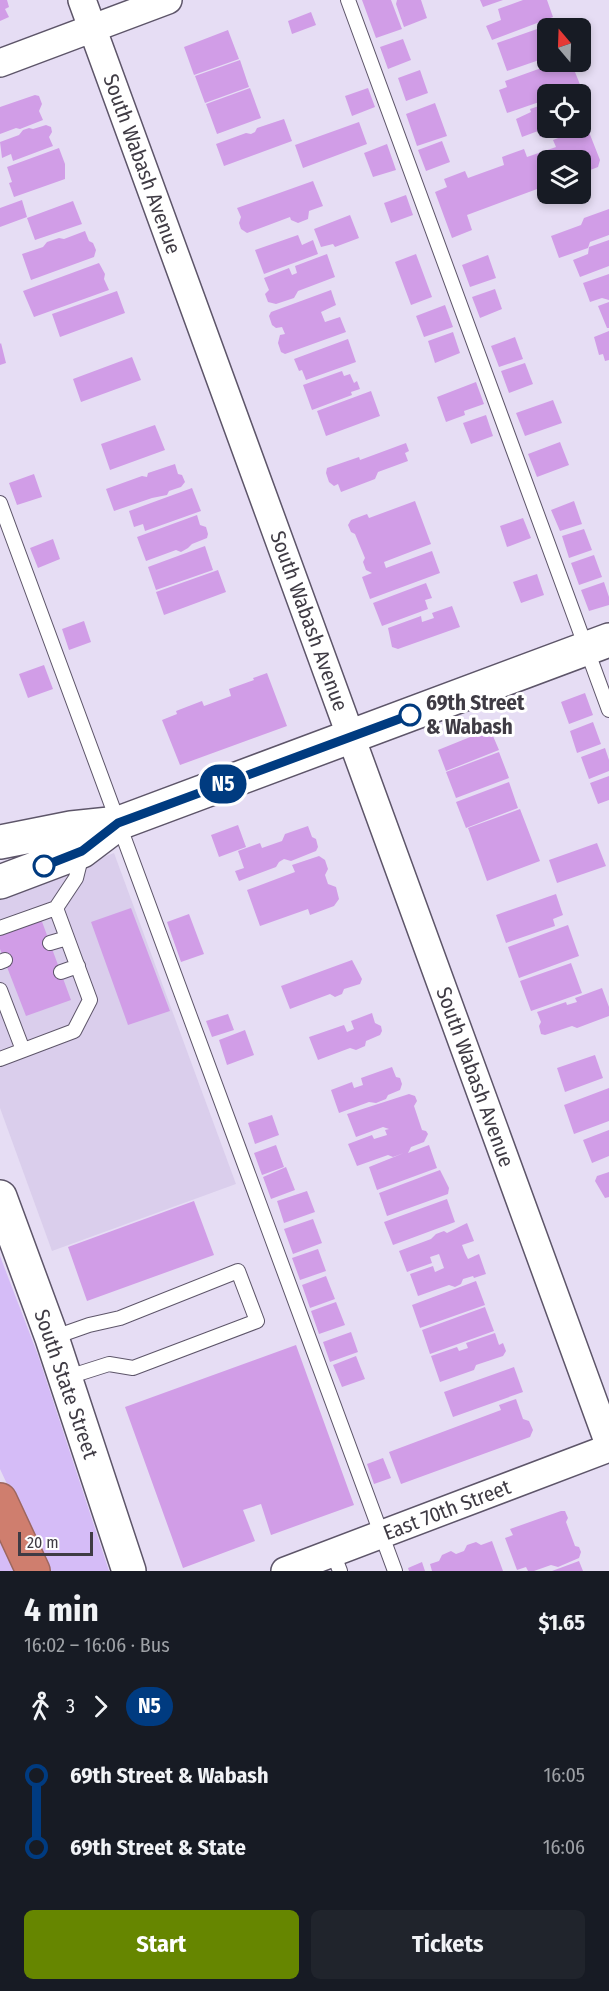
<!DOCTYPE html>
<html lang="en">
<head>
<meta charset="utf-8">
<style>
  :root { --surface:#171b24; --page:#20242c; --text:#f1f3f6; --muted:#9ea1a6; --accent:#668600 }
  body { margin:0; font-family:"Fira Sans Condensed",sans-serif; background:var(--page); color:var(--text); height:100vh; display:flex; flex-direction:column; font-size:22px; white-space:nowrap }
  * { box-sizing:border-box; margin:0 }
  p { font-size:20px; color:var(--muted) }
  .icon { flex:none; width:33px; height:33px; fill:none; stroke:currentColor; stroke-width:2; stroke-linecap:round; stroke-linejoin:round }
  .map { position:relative; height:1571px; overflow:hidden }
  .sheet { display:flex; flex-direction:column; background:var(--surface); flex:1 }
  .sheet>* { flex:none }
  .badge { padding:0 12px; border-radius:20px; font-size:21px; line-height:39px }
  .needle { width:39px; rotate:341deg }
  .buttons { position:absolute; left:537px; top:18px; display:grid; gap:12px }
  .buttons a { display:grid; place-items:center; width:54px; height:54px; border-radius:9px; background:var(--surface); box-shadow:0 3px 9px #0003; font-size:30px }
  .scale { position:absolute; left:18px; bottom:15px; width:75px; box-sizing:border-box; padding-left:6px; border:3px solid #3f3b44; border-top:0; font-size:16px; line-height:21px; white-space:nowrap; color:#3f3b44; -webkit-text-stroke:4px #fff; paint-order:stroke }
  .map>.badge { position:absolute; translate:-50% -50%; box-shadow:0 0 0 3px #fff }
  .legs { display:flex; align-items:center; gap:9px; height:66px; padding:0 24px; font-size:20px }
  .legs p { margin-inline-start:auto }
  .summary { display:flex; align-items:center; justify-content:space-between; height:102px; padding:0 24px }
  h1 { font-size:33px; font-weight:700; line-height:45px }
  .button { display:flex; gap:12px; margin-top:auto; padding:12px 24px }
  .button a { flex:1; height:69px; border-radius:9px; background:var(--accent); color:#fff; font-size:24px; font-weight:700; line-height:69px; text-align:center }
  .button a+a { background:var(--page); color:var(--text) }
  ul { padding:0 24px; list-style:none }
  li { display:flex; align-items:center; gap:21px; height:72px; font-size:22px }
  li i { display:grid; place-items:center; width:9px; height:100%; margin:0 8px; background:currentColor }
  li i::after { content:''; width:15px; height:15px; margin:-8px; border:4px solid; border-radius:50%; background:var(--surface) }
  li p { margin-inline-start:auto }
  li:first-child i { background:linear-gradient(#0000 50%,currentColor 0) }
  li:last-child i { background:linear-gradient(currentColor 50%,#0000 0) }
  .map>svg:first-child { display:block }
  .built { fill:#daceec }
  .green { fill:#d5bcf7 }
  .building { fill:#d19de7 }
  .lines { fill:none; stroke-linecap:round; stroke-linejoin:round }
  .lane-casing { stroke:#5d5569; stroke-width:16 }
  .street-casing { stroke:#5d5569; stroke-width:30 }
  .secondary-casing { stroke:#5d5569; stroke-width:36 }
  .highway-casing { stroke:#9d675f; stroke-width:36 }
  .lane { stroke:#fff; stroke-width:14 }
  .street { stroke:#fff; stroke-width:27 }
  .secondary { stroke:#fff; stroke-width:33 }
  .highway { stroke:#cf7e6e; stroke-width:33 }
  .line-1-casing { stroke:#fff; stroke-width:14 }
  .line-1 { stroke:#003b80; stroke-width:9 }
  .stop-1-dot { fill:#fff; stroke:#003b80; stroke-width:3 }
  .labels { text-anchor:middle; stroke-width:6; stroke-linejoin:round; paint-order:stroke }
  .street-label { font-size:21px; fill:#3f3b44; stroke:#fff }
  .stop-label { font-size:21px; font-weight:bold; fill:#3f3b44; stroke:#fff; text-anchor:start }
</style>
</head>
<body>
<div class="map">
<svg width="609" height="1571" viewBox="0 0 609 1571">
  <rect width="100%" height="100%" fill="#e6ddf4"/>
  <path class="built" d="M114,853L236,1184L52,1251L0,1108V896Z"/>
  <path class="green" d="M0,1256L38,1355L109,1571H48L0,1469Z
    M0,1529L19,1571H0Z"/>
  <path class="building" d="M0,0H7L9,7L5,9L9,17L0,21Z
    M362,0H391L402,29L376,38Z
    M397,0H421L427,18L404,27L396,4Z
    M480,0H503L483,7Z
    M523,0H547L553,17L492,40L486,26L501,20L498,9Z
    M311,12L316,25L292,34L288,21Z
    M557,22L559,28H548V57L507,71L497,43Z
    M228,30L239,59L194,75L184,47Z
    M403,39L411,60L388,69L380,47Z
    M240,60L249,87L205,103L195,76Z
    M558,62H571L581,87L561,94H548V99L507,113L499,90L507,87L505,81Z
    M420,70L428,93L406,101L398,78Z
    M250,88L261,118L217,134L206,104Z
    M368,88L375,107L352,116L345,96Z
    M580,91L591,119L580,123V94H572Z
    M35,95L39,96L42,104L39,111L43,120L20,129L16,128L0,134V107Z
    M435,103L447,136L417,146L406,114Z
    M548,103V128H567L540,137L538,131L522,137L516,119L531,112L530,109Z
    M284,119L292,141L224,166L216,144L246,133L251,134L255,132L257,128Z
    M359,122L367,144L303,168L295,145Z
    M46,125L51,127L52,132L49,137L53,146L13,161L11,154L2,158L0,142L19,135L23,130L29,128L33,129Z
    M587,127L600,160L598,167L580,174V160H548V185L467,215L472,230L452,238L435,192L447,187L444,179L465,171L468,178L504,165L502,157L524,149L527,157L556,147L553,140Z
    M442,141L450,162L426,171L418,150Z
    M387,144L396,170L373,177L364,153Z
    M59,148L65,164V179L14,197L9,183L12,182L7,167Z
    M313,181L323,206L309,211L308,219L298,223L291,220L290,217L247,233L241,229L239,223L241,217L237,208Z
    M406,195L413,215L391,223L384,203Z
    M22,200L27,217L0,227V208Z
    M73,201L82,224L35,240L27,218Z
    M609,209V235L590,242L588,248L559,258L551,236L581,225L584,218Z
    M350,215L359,238L335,247L333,244L321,247L314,229Z
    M85,231L89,241L93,243L96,250L94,257L31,280L22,254L43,247L47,242L59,238L64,239Z
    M298,235L302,245L313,240L318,254L264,274L255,250Z
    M609,240V266L580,277L573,260L588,254L589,247Z
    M327,254L335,277L298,291L294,298L276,304L268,302L265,294L269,290L264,278L289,268L292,275L297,273L295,266Z
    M416,254L432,297L411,305L395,262Z
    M488,255L496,278L470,287L462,265Z
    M99,263L105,274L104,279L109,290L34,317L23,291Z
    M609,274V300L602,298L590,302L583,283Z
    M495,289L502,309L480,318L472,297Z
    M331,290L336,305L321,312L325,322L340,317L346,332L285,354L281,352L278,343L280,335L285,334L282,327L276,328L272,325L269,316L271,312Z
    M117,291L125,313L60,337L52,314Z
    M609,302V328H607L598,306Z
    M445,305L453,327L424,337L416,316Z
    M609,331V360L605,361L603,354L599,355L594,337Z
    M453,332L460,353L435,363L428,341Z
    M515,337L523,359L499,367L491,346Z
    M348,339L356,362L306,380L302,370L299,371L294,359Z
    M1,343L6,363L0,365V344Z
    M132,357L141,380L81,402L73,379Z
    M525,363L533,384L509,393L501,371Z
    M342,371L344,376L350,374L354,383L357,381L360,389L351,392L352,395L312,410L303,385Z
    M476,382L484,404L464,411L465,415L446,422L437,397Z
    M371,391L380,416L326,436L317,411Z
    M553,400L562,423L525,436L516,413Z
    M486,415L493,436L471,444L463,423Z
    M155,425L165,450L110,470L101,444Z
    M560,442L569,465L537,477L528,454Z
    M406,443L409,451L405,453L408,461L378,472L375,479L341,492L338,484L334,486L329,482L326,473L327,468L359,457L360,460Z
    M175,464L178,474L182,475L185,482L181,487L169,491L167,495L152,498L114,511L106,489L142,476L147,477L148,473Z
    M34,474L42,497L17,505L9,483Z
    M192,488L201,511L145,531L143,524L134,527L129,511Z
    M415,501L431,544L384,562L386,568L432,551L440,573L370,599L362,577L372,573L366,570L363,562L365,558L355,534L351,532L348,525L351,520L367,514L369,518Z
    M574,501L582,524L560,531L551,510Z
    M197,515L200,525L206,527L208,534L207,538L192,544L188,548L181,552L176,550L146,561L137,537Z
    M523,518L531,538L507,547L500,526Z
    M584,529L592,550L569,558L562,536Z
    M53,539L60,559L38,568L30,548Z
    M205,546L213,570L156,590L148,567Z
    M594,555L602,577L579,585L571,563Z
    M218,570L226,592L164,615L156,592Z
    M537,574L544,595L521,603L513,582Z
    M604,582L609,597V605L589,611L581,590Z
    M426,583L432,598L425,600L428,609L382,626L373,603Z
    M452,606L460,627L398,649L392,647L388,628L421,616L422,622L434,618L432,613Z
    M84,621L91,642L69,650L62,629Z
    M44,665L53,689L28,698L19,674Z
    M267,673L287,726L180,765L162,720L177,714L176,711L202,701L204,706L231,696L229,689L254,680L253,678Z
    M585,693L593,715L569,724L561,702Z
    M593,722L601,744L577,753L570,731Z
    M490,729L499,750L446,771L438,750Z
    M605,748L609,760V771L589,779L581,757Z
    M499,752L509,778L456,798L446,772Z
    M609,776V800L598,804L590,783Z
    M509,782L518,808L466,828L456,802Z
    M520,809L540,861L487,881L468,828Z
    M238,825L246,847L219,857L211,835Z
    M308,826L312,837L316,839L318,847L316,851L291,861L284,859L279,862L276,867L239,881L235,871L244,868L238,851L260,843L262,848L282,841L285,834Z
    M597,843L606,866L557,883L549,860Z
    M319,856L325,860L328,869L325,875L328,884L336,887L339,899L334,906L310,915L308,909L260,926L247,890L295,872L292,865Z
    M556,894L563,915L553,919L555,926L506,943L496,915Z
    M131,908L170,1011L128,1025L91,922Z
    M189,914L204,954L181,962L167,922Z
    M41,919L71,1000L26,1016L0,949V933Z
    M568,925L579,956L519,978L508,947Z
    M352,960L362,979L360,984L344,989L342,994L335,997L330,994L290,1009L281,986Z
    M571,963L582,993L531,1011L520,981Z
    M602,988L609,1007V1016L577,1028L572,1026L545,1035L541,1034L539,1026L541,1022L537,1012L566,1002L567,1005L577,1002L575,998Z
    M372,1013L375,1023L381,1026L382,1031L380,1035L366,1041L365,1046L356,1050L350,1048L318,1060L309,1037L344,1025L347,1032L354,1029L351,1021Z
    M228,1014L234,1030L212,1037L206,1021Z
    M245,1030L254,1055L227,1065L219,1040Z
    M595,1055L603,1078L565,1092L557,1068Z
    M392,1067L396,1077L400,1078L402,1084L400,1090L388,1095L386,1099L376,1103L369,1102L339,1113L331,1090L352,1082L354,1088L363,1085L361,1078Z
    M609,1088V1121L574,1134L564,1105Z
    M409,1094L415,1096L417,1101L414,1106L422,1130L426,1131L428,1134L424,1142L411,1147L408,1153L429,1145L437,1168L377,1190L369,1167L404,1153L393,1157L388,1155L357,1166L348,1144L372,1135L374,1139L387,1135L385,1130L389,1129L383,1127L356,1137L347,1114Z
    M272,1115L279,1135L255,1144L248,1123Z
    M609,1130V1156L592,1163L583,1140Z
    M276,1145L284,1167L262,1175L254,1153Z
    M286,1167L295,1190L271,1199L263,1177Z
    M440,1170L449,1188L448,1194L387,1216L379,1193Z
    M609,1172V1197L605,1198L595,1181L597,1176Z
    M307,1191L315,1212L284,1223L277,1201Z
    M447,1199L455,1222L393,1245L384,1222Z
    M194,1201L214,1255L87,1301L68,1247Z
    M313,1219L322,1243L293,1254L284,1229Z
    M467,1223L474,1241L462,1245L465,1253L468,1259L479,1254L486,1274L474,1278L473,1276L463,1279L461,1284L455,1287L449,1285L418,1296L410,1274L433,1266L435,1272L444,1268L439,1254L430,1257L432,1263L407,1272L399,1251L431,1239L436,1234L444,1231L447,1233Z
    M318,1249L326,1271L300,1280L292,1258Z
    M326,1276L335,1299L310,1308L302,1285Z
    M476,1281L485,1305L420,1328L412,1305Z
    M336,1302L345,1325L319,1334L311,1311Z
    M485,1307L494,1331L430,1354L422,1330Z
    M351,1332L358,1352L330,1362L323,1342Z
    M495,1333L499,1345L503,1343L506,1351L503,1356L476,1365L474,1370L440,1382L431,1356L457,1347L459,1351L468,1348L466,1343Z
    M296,1345L354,1505L271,1535L261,1504L243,1510L255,1541L183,1568L125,1407Z
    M356,1356L365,1379L342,1387L333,1365Z
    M514,1367L523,1392L453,1417L444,1392Z
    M516,1399L523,1419L529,1421L533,1430L530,1437L401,1484L389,1452L501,1410L499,1405Z
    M383,1458L391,1478L374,1484L367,1464Z
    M561,1511H565L568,1518L566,1522L575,1546L579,1547L581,1552L579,1558L558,1567L551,1565L534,1571H528L526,1567L517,1570L505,1538L513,1535L510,1529Z
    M492,1541L503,1571H432L430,1564L439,1561L442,1555L451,1551L456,1554L464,1551L467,1545L476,1542L481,1545Z
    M579,1561L583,1571H552Z
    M422,1562L425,1571H409L408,1568Z"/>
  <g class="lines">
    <g class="lane-casing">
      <path id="lane" d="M348,0L609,710
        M0,503L395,1571
        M56,908L76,878L82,854
        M0,928L56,908L90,1000L74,1031L0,1059
        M50,943L67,938
        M0,962L5,960
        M61,972L78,966
        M0,990L23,1050
        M52,1338L89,1325L120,1318L238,1271L257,1321L133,1368L109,1364L65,1378
        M333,1553L340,1571"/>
    </g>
    <g class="street-casing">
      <path id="street" d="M82,0L609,1444
        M0,63L168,0
        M285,1571L609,1448"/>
    </g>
    <g class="secondary-casing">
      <path id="secondary" d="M0,842L71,828L119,823L609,640
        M0,882L82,851L119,823
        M0,1197L52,1338L129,1571"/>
    </g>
    <g class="highway-casing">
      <path id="highway" d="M0,1500L33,1571"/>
    </g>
    <use href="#lane" class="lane"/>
    <use href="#street" class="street"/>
    <use href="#secondary" class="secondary"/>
    <use href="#highway" class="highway"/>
  </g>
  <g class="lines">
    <g class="line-1-casing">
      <path id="line-1" d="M44,866L82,851L118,823L410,715"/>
    </g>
    <use href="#line-1" class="line-1"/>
  </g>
  <g class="stop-1-dot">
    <circle cx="410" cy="715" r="10"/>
    <circle cx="44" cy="866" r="10"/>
  </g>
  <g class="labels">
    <g class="street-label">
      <text transform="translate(142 164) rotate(70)" y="7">South Wabash Avenue</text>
      <text transform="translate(309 621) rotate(70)" y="7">South Wabash Avenue</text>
      <text transform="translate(475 1077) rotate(70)" y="7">South Wabash Avenue</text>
      <text transform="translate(66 1384) rotate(71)" y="7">South State Street</text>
      <text transform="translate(447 1510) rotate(-21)" y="7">East 70th Street</text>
    </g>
    <g class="stop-label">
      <text x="426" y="710">69th Street<tspan x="426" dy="24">&amp; Wabash</tspan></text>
    </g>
  </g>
</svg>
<div class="buttons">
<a><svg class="needle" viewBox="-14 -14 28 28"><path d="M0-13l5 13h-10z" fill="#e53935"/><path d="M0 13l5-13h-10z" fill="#9ea1a6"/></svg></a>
<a><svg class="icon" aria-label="locate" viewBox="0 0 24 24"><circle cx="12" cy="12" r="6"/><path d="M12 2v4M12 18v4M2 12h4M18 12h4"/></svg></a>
<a><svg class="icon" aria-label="layers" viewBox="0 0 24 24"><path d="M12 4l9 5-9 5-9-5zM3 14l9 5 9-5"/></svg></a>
</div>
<div class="scale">20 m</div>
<b class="badge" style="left:223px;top:784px;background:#003b80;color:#fff">N5</b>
</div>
<section class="sheet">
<div class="summary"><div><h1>4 min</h1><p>16:02 – 16:06 · Bus</p></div><b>$1.65</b></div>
<div class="legs"><svg class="icon" aria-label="walk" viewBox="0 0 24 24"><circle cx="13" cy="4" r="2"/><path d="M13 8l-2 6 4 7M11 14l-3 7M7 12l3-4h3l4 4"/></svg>3<svg class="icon" aria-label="forward" viewBox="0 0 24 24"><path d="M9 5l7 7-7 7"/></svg><b class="badge" style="background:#003b80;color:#fff">N5</b></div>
<ul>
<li><i style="color:#003b80"></i><b>69th Street &amp; Wabash</b><p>16:05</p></li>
<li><i style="color:#003b80"></i><b>69th Street &amp; State</b><p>16:06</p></li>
</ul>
<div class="button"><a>Start</a><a>Tickets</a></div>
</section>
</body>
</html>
